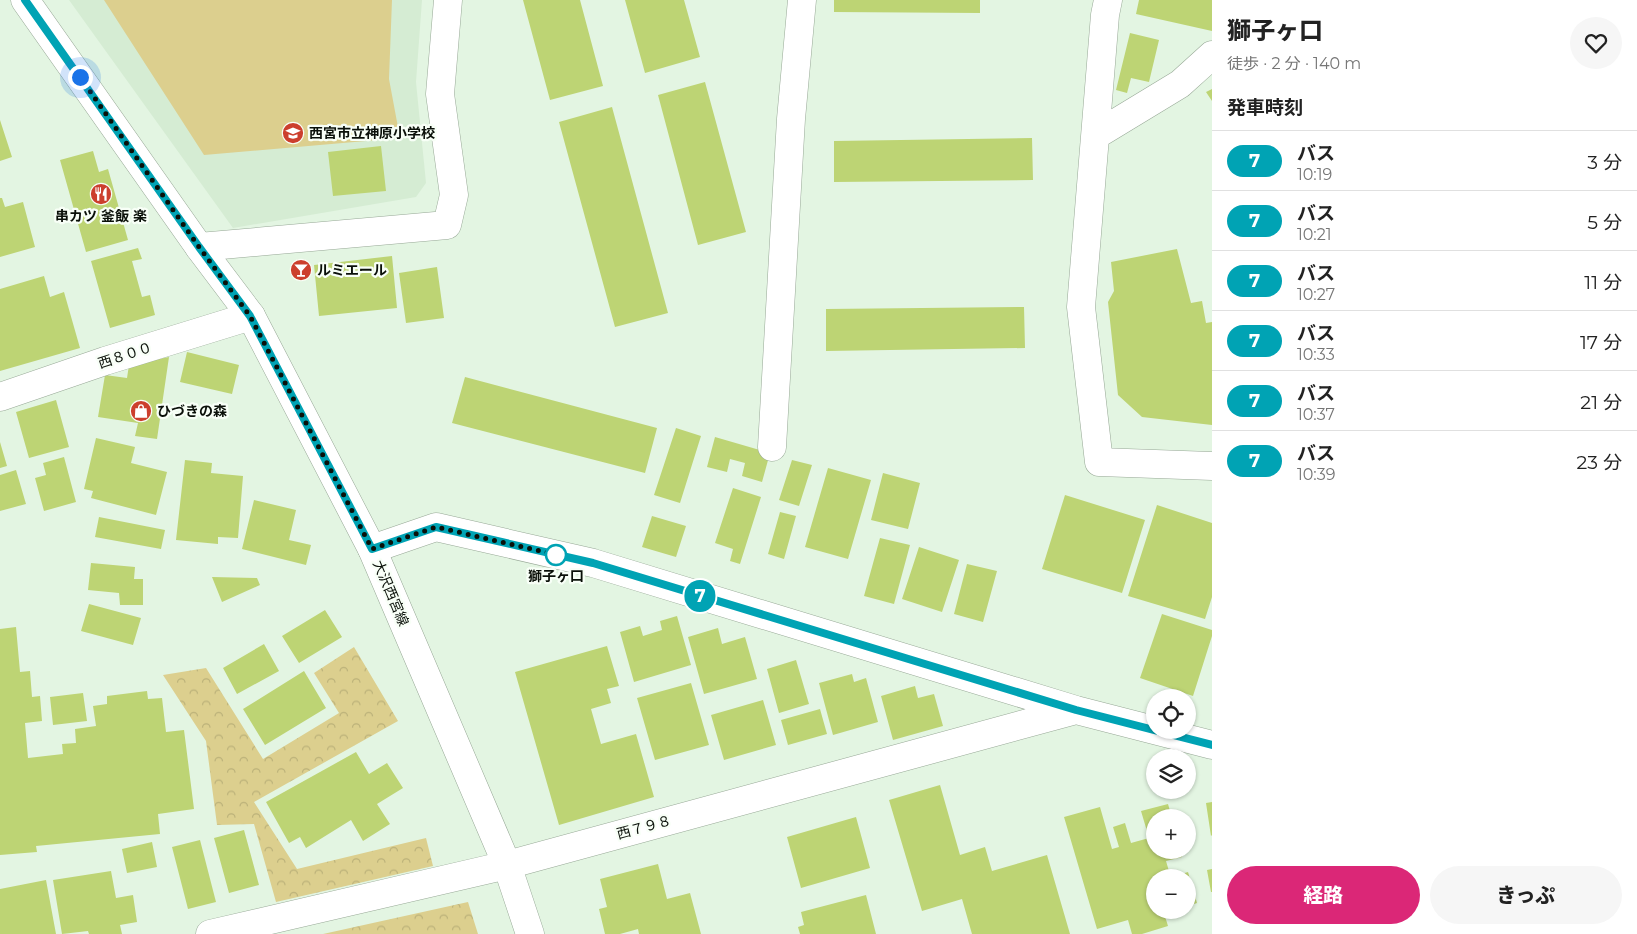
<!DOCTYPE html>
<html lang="ja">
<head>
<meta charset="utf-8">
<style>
  :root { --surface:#fff; --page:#f6f6f6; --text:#222; --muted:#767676; --line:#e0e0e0; --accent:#db2777 }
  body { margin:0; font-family:Montserrat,"Noto Sans JP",sans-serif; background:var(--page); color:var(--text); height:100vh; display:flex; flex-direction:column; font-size:19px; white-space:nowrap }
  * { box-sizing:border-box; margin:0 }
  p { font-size:16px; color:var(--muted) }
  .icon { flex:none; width:28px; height:28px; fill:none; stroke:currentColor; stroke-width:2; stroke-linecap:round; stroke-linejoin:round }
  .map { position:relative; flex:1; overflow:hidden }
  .details { display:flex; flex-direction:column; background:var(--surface); width:425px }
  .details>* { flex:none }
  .badge { padding:0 10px; border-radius:16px; font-size:18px; line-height:32px }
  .fabs { position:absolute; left:1146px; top:689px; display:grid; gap:10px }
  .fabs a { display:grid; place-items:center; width:50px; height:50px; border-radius:50%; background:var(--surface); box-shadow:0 1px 4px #0004; font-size:25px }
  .you { position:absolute; width:25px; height:25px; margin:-12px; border:4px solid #fff; border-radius:50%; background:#1a73e8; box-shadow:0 0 0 8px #1a73e833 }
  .map>.badge { position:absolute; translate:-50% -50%; box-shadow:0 0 0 2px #fff }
  h2 { padding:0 15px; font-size:19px; line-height:45px }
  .round { display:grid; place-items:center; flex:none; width:52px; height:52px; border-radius:26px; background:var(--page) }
  .headline { display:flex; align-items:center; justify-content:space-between; height:85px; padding:0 15px }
  h1 { font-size:24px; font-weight:800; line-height:38px }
  .button { display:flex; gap:10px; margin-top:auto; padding:10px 15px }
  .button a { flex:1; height:58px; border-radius:30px; background:var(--accent); color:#fff; font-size:20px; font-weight:800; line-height:58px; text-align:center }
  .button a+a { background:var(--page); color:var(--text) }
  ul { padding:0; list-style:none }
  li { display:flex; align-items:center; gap:15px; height:60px; padding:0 15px; border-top:1px solid var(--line) }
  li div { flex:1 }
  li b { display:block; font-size:19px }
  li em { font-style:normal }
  li .badge { min-width:55px; font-weight:700; text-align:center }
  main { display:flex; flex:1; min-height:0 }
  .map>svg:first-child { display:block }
  .built { fill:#d5ecd3 }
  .forest { fill:url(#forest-crowns) }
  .pitch { fill:#dccf8e }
  .building { fill:#bdd474 }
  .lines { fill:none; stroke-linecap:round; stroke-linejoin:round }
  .minor-casing { stroke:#97a896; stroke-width:29 }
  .major-casing { stroke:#97a896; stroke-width:29 }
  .minor { stroke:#fff; stroke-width:28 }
  .major { stroke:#fff; stroke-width:28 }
  .line-casing { stroke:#fff; stroke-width:11 }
  .line { stroke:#00a3b4; stroke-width:8 }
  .walk { stroke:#0a1009; stroke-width:5; stroke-dasharray:0 9 }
  .stop-dot { fill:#fff; stroke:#00a3b4; stroke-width:2.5 }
  .labels { text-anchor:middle; stroke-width:4.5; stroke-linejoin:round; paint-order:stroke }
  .poi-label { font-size:14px; font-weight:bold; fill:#0a1009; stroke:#f8fff7; text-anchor:start }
  .street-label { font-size:14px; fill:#0a1009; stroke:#f8fff7 }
  .stop-label { font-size:14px; font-weight:bold; fill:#0a1009; stroke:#f8fff7 }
</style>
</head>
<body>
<main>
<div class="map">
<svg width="1212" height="934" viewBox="0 0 1212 934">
  <defs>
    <pattern id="forest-crowns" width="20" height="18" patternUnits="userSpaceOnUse" patternTransform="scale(1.25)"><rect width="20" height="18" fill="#dccf8e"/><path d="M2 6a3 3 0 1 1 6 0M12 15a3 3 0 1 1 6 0" fill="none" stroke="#bbb179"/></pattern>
  </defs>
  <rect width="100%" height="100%" fill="#e3f5e2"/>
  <path class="built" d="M69,0H422L416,82L426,183L416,197L233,228Z"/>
  <path class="forest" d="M354,647L398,721L254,802L297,869L426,838L433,866L276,902L254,824L217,825L206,741L163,675L206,668L263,759L339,713L314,673Z
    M468,902L478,934H323Z"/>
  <path class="pitch" d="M104,0H392L389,79L400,138L204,155Z"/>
  <path class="building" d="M523,0H580L603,86L550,100Z
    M625,0H684L700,57L645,73Z
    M834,0H980V13L834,12Z
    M1139,0H1212V31L1136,14Z
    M1130,33L1159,40L1149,82L1131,78L1127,93L1116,90Z
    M705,82L746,232L698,245L658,95Z
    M1212,89V101L1206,92Z
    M612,107L668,313L615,327L559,122Z
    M0,120L12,157L0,161Z
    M1032,138L1033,180L834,182V141Z
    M381,146L386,191L333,196L328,152Z
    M93,151L99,172L108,169L128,240L86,252L60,160Z
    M0,198H2L5,207L23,202L35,247L0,257Z
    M138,248L142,259L132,261L142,297L150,295L155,315L110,328L91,261Z
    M1177,249L1191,303L1202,301L1206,323L1212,322V425L1142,417L1118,395L1108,302L1114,291L1111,262Z
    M392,256L397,308L319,316L314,265Z
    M437,267L444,318L406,323L399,273Z
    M44,276L50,297L64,292L80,348L0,371V289Z
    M1024,307L1025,348L826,351V309Z
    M187,352L239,365L232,394L180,382Z
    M169,357L157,439L135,436L138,423L98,417L105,375L127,378L129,365Z
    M465,377L657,428L645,473L452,423Z
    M56,400L69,447L29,458L16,412Z
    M676,428L701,436L680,503L654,495Z
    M715,437L770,453L762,482L742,476L745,463L730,459L727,472L707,467Z
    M96,438L135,447L131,463L167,472L156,515L91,498L93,491L84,489Z
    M0,442L7,466L0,468Z
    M64,457L76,502L44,511L35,478L46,475L43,463Z
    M185,460L212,463L211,473L243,476L238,538L218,537V544L176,540Z
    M792,460L812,465L799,506L779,500Z
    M828,468L871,480L848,559L805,547Z
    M16,470L26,504L0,511V475Z
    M883,473L920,483L908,529L871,520Z
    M733,488L761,497L740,564L730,561L733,549L715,543Z
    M1065,495L1145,520L1122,593L1042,569Z
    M254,500L296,510L289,540L311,545L306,565L242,549Z
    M1157,505L1212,523V597L1205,619L1128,596Z
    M780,512L796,516L784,559L768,554Z
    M652,516L686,526L676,557L642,547Z
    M99,517L165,530L161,549L95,537Z
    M880,538L910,545L894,604L864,596Z
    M919,547L959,560L942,612L902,599Z
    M91,563L135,567L134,579H143V605H120L119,593L88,590Z
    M967,564L997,571L983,622L954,614Z
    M212,577L257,578L260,585L222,602Z
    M89,604L141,618L133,645L81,631Z
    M325,610L342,637L299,663L282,636Z
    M1162,614L1212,630V636L1193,696L1140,678Z
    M677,616L691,665L634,682L620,632L640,626L643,636L662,630L660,621Z
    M16,627L20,672L30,671L32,697L40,696L42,721L25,723L28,758L63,754L62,744L76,743L75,729L96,726L93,706L107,704V696L147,691L148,699L162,698L166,732L184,730L194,809L158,814L160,834L36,846L37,852L0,855V629Z
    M718,628L722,644L745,637L757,679L704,694L688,637Z
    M264,644L279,671L237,694L223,668Z
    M607,646L619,686L607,689L611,703L591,709L601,744L636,734L654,797L559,825L515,672Z
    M796,660L809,704L779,713L767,669Z
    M304,671L326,708L265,745L243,709Z
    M852,674L854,682L866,678L878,722L833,735L819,683Z
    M691,683L709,745L655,760L637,698Z
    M915,686L918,698L934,694L943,726L893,740L881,696Z
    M83,693L87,721L53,725L50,697Z
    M763,700L776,745L724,760L711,715Z
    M820,709L827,734L788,745L781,720Z
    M356,752L369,774L387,763L403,788L377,804L390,824L363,841L351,820L306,848L300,837L289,843L266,802Z
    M940,785L960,855L985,847L992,871L1047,855L1070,934H972L962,899L922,911L889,800Z
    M1212,802V835L1211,836L1206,803Z
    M1168,804L1172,818H1155V850H1180L1182,857L1166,861L1171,878H1155V910H1172L1164,913L1168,926L1142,934H1132L1128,920L1097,929L1064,817L1100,807L1112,849L1119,847L1113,827L1125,823L1131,843L1149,838L1141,811Z
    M856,817L870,868L801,888L787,837Z
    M244,830L259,885L229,893L214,838Z
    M200,840L216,902L188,909L172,847Z
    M152,842L157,867L127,873L122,849Z
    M658,864L667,899L690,893L701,934H639L638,929L620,934H605L599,909L607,907L600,879Z
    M1212,869V892H1211L1207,870Z
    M111,871L116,898L133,895L137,922L120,925L122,934H89L88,931L62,934L53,880Z
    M1188,872L1197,903L1188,906V878L1172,877Z
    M46,880L56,934H0V889Z
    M866,895L876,934H800L798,927L804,925L801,912Z"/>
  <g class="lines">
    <g class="minor-casing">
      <path id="minor" d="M1108,0L1105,15L1081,307L1099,462L1212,466
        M1096,135L1180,84L1212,55
        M199,247L447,225L454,195L440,94L448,0
        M0,397L105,361L251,316
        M772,447L791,119L802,0
        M372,549L436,527L593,563L1076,710L1212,745
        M210,934L507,865L1076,710"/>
    </g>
    <g class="major-casing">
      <path id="major" d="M25,0L199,247L251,316L372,549L507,865L530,934"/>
    </g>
    <use href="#minor" class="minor"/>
    <use href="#major" class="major"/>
  </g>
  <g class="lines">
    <g class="line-casing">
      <path id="line" d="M25,0L199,247L250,316L372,549L436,527L593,563L1076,710L1212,745"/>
    </g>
    <use href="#line" class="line"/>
    <path class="walk" d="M80,77L199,247L250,316L372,549L436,527L558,555H556"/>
  </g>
  <defs>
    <g id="school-disc" transform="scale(1.125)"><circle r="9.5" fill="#cc3f2d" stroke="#f8fff7"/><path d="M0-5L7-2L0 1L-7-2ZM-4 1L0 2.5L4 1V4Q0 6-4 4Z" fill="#fff"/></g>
    <g id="restaurant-disc" transform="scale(1.125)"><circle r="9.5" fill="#cc3f2d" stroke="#f8fff7"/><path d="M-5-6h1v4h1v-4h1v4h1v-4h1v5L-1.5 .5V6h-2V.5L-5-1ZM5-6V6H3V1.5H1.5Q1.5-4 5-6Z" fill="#fff"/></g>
    <g id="bar-disc" transform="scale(1.125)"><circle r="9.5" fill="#cc3f2d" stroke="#f8fff7"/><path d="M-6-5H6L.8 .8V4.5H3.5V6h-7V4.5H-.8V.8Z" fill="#fff"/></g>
    <g id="shop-disc" transform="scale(1.125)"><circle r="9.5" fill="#cc3f2d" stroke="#f8fff7"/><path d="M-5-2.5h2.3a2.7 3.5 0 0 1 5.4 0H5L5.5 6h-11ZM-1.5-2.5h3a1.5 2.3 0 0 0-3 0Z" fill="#fff"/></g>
  </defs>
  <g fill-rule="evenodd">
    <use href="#school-disc" x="293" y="133"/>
    <use href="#restaurant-disc" x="101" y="194"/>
    <use href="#bar-disc" x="301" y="270"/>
    <use href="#shop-disc" x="141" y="411"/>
  </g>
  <circle class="stop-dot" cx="556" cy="555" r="10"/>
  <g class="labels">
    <g class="poi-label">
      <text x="309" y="138">西宮市立神原小学校</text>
      <text x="101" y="221" text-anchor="middle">串カツ 釜飯 楽</text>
      <text x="317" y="275">ルミエール</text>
      <text x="157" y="416">ひづきの森</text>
    </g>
    <g class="street-label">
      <text transform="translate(125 355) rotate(-18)" y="5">西８００</text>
      <text transform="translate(391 593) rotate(67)" y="5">大沢西宮線</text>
      <text transform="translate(644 827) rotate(-15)" y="5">西７９８</text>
    </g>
    <g class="stop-label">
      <text x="556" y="581">獅子ヶ口</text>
    </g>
  </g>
</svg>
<div class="fabs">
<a><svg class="icon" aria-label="locate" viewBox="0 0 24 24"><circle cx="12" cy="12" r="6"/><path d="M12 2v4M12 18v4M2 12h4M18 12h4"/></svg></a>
<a><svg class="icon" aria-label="layers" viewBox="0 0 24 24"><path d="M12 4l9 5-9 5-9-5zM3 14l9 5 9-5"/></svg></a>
<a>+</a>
<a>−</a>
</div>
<div class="you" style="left:80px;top:77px"></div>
<b class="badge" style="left:700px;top:596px;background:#00a3b4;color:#fff">7</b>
</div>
<section class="details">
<div class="headline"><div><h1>獅子ヶ口</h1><p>徒歩 · 2 分 · 140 m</p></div><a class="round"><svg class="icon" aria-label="heart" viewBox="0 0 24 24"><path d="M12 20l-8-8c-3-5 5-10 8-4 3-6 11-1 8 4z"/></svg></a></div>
<h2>発車時刻</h2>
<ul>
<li><span class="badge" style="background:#00a3b4;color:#fff">7</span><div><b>バス</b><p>10:19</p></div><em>3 分</em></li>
<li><span class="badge" style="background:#00a3b4;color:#fff">7</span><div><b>バス</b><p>10:21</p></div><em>5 分</em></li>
<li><span class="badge" style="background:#00a3b4;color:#fff">7</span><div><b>バス</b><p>10:27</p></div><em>11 分</em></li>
<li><span class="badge" style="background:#00a3b4;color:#fff">7</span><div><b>バス</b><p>10:33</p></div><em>17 分</em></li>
<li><span class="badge" style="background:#00a3b4;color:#fff">7</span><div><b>バス</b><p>10:37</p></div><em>21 分</em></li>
<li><span class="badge" style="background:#00a3b4;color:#fff">7</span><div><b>バス</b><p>10:39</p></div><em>23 分</em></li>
</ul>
<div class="button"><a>経路</a><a>きっぷ</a></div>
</section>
</main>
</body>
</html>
